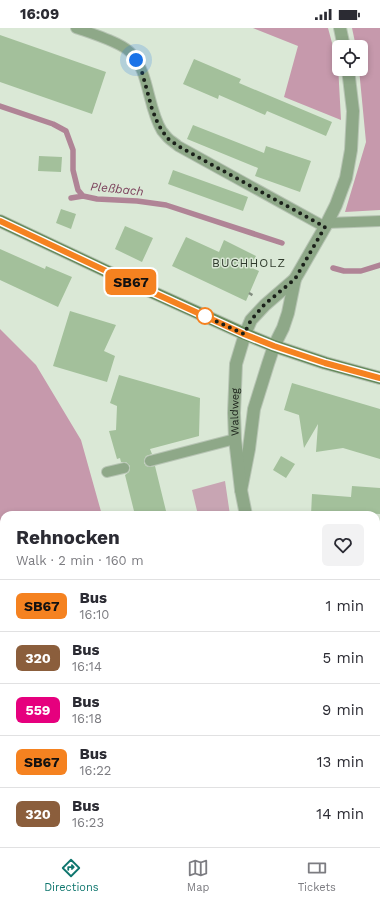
<!DOCTYPE html>
<html lang="en">
<head>
<meta charset="utf-8">
<style>
  :root { --surface:#fff; --page:#f2f2f3; --text:#2b2b33; --muted:#7c7c81; --line:#e1e1e2; --accent:#0f766e }
  body { margin:0; font-family:"Work Sans",sans-serif; background:var(--page); color:var(--text); height:100vh; display:flex; flex-direction:column; font-size:15px; white-space:nowrap }
  * { box-sizing:border-box; margin:0 }
  p { font-size:13px; color:var(--muted) }
  .icon { flex:none; width:22px; height:22px; fill:none; stroke:currentColor; stroke-width:2; stroke-linecap:round; stroke-linejoin:round }
  .map { position:relative; flex:1; overflow:hidden }
  .details { position:absolute; left:0px; top:483px; width:380px; height:336px; display:flex; flex-direction:column; background:var(--surface); border-radius:12px 12px 0 0; box-shadow:0 2px 6px #0003 }
  .details>* { flex:none }
  .badge { padding:0 8px; border-radius:6px; font-size:14px; line-height:26px }
  .fabs { position:absolute; left:332px; top:12px; display:grid; gap:8px }
  .fabs a { display:grid; place-items:center; width:36px; height:36px; border-radius:6px; background:var(--surface); box-shadow:0 2px 6px #0003; font-size:20px }
  .you { position:absolute; width:20px; height:20px; margin:-10px; border:3px solid #fff; border-radius:50%; background:#1a73e8; box-shadow:0 0 0 6px #1a73e833 }
  .map>.badge { position:absolute; translate:-50% -50%; box-shadow:0 0 0 2px #fff }
  .round { display:grid; place-items:center; flex:none; width:42px; height:42px; border-radius:6px; background:var(--page) }
  .headline { display:flex; align-items:center; justify-content:space-between; height:68px; padding:0 16px }
  h1 { font-size:19px; font-weight:700; line-height:30px }
  ul { padding:0; list-style:none }
  li { display:flex; align-items:center; gap:12px; height:52px; padding:0 16px; border-top:1px solid var(--line) }
  li div { flex:1 }
  li b { display:block; font-size:15px }
  li em { font-style:normal }
  li .badge { min-width:44px; font-weight:700; text-align:center }
  .status { display:flex; justify-content:space-between; align-items:center; height:28px; padding:0 20px; background:var(--surface); direction:ltr }
  .status svg { height:11px; fill:currentColor }
  .dock { display:flex; justify-content:space-around; align-items:center; height:56px; border-top:1px solid var(--line); background:var(--surface); font-size:11px; color:var(--muted) }
  .dock a { display:grid; justify-items:center; gap:2px }
  .dock .on { color:var(--accent) }
  .map>svg:first-child { display:block }
  .green { fill:#c8a5b3 }
  .forest { fill:#c699ac }
  .lines { fill:none; stroke-linecap:round; stroke-linejoin:round }
  .stream { stroke:#b08496; stroke-width:5.5 }
  .building { fill:#a3c09b }
  .lane-casing { stroke:#b7c4b4; stroke-width:12 }
  .street-casing { stroke:#b7c4b4; stroke-width:14 }
  .secondary-casing { stroke:#b7c4b4; stroke-width:14 }
  .path { stroke:#818c7f; stroke-width:2.5; stroke-dasharray:4 2; stroke-linecap:butt }
  .lane { stroke:#8ea888; stroke-width:10 }
  .street { stroke:#8ea888; stroke-width:12 }
  .secondary { stroke:#658a5b; stroke-width:12 }
  .line-casing { stroke:#fff; stroke-width:9 }
  .line { stroke:#f58220; stroke-width:6 }
  .walk { stroke:#1a2019; stroke-width:4; stroke-dasharray:0 7.2 }
  .stop-dot { fill:#fff; stroke:#f58220; stroke-width:2 }
  .labels { text-anchor:middle; stroke-width:3; stroke-linejoin:round; paint-order:stroke }
  .street-label { font-size:11px; fill:#1a2019; stroke:#dae8d6 }
  .water-label { font-size:12px; font-style:italic; fill:#7c415c; stroke:#dae8d6 }
  .neighbourhood-label { font-size:12px; letter-spacing:1px; fill:#2f3a2c; stroke:#dae8d6 }
</style>
</head>
<body>
<div class="status"><b>16:09</b><svg viewBox="0 0 49 12"><path d="M0 12V9h3v3zM5 12V6h3v6zM10 12V3h3v9zM15 12V0h3v12zM26 1h20v11H26zM47 4h2v5h-2z"/></svg></div>
<div class="map">
<svg width="380" height="819" viewBox="0 0 380 819">
  <rect width="100%" height="100%" fill="#dae8d6"/>
  <path class="green" d="M225,453L230,487H198L192,462Z
    M5,815H21L22,819H2L1,816Z"/>
  <path class="forest" d="M253,0H328L338,37L341,92L284,69L298,18Z
    M352,0H380V182L345,184L366,114L359,41H361V19H356Z
    M0,301L36,337L81,412L102,487H4V521L0,504Z
    M376,568H380V819H332L330,815H376Z
    M99,815H177L178,819H100Z
    M260,815H281L312,818L313,819H260Z"/>
  <g class="lines">
    <path class="stream" d="M0,78L53,96L66,103L73,122V142L78,162L83,168L97,171L137,173L166,177L282,215
      M71,170L83,168
      M333,240L344,243H361L380,237"/>
  </g>
  <path class="building" d="M0,7L106,44L92,86L0,54Z
    M194,31L241,51L239,55L332,94L326,108L267,83L265,87L219,67L218,71L183,56Z
    M193,97L264,125L266,118L311,133L300,164L255,148L258,140L187,111Z
    M39,128L62,129L61,144L38,143Z
    M173,142L248,169L243,183L168,156Z
    M61,181L76,186L71,201L56,195Z
    M125,198L153,210L142,234L115,221Z
    M186,209L219,224L224,212L256,228L250,239L259,243L246,273L172,238Z
    M0,221L45,241L46,238L72,249L58,279L0,252Z
    M70,283L116,297L104,323L115,328L107,354L53,338Z
    M119,347L200,370L199,408L150,421L152,426L146,428L144,432V435L146,438L149,439L155,438L167,487H135L125,447L129,444L130,441V438L126,434H121L120,430L117,431L109,403L116,402L117,378L110,375Z
    M292,355L380,381V431L343,420L316,424L318,396L304,420L299,387L284,382Z
    M281,428L295,436L286,450L273,442Z
    M352,458L380,460V486L343,484V487H311L312,466L351,469Z"/>
  <g class="lines">
    <g class="lane-casing">
      <path id="lane" d="M76,0C90,5 120,14 130,24C150,44 147,79 162,103C164,105 166,108 168,110C171,113 175,115 178,118L325,199
        M327,195L380,193
        M150,433L235,411
        M107,444L124,440"/>
    </g>
    <g class="street-casing">
      <g id="street">
        <path d="M340,0L344,19"/>
        <path d="M241,462L249,421L254,381L268,336L274,318L283,300L288,285L295,251L325,199L336,177L346,150L351,122L353,83L348,41"/>
        <path id="s1" d="M246,487L241,462L235,411L234,385L236,336L245,306L251,292L265,277L295,251"/>
        <path d="M324,815L326,819"/>
      </g>
    </g>
    <g class="secondary-casing">
      <path id="secondary" d="M0,193L121,250L245,306L274,318L325,335L380,350"/>
    </g>
    <path class="path" d="M249,265L254,268
      M376,622L380,619
      M376,656L380,672
      M380,783V808
      M92,815L93,819"/>
    <use href="#lane" class="lane"/>
    <use href="#street" class="street"/>
    <use href="#secondary" class="secondary"/>
  </g>
  <g class="lines">
    <g class="line-casing">
      <path id="line" d="M0,193L121,250L244,306L274,318L325,335L380,350"/>
    </g>
    <use href="#line" class="line"/>
    <path class="walk" d="M136,32L142,44L152,81L158,96L167,110L178,118L325,199L295,251L265,276L251,292L244,306L205,288"/>
  </g>
  <circle class="stop-dot" cx="205" cy="288" r="8"/>
  <g class="labels">
    <g class="street-label">
      <text dy="4" stroke="none"><textPath href="#s1" startOffset="104">Waldweg</textPath></text>
    </g>
    <g class="water-label">
      <text transform="translate(117 161) rotate(6)" y="4">Pleßbach</text>
    </g>
    <g class="neighbourhood-label">
      <text x="249" y="239">BUCHHOLZ</text>
    </g>
  </g>
</svg>
<div class="fabs">
<a><svg class="icon" aria-label="locate" viewBox="0 0 24 24"><circle cx="12" cy="12" r="6"/><path d="M12 2v4M12 18v4M2 12h4M18 12h4"/></svg></a>
</div>
<div class="you" style="left:136px;top:32px"></div>
<b class="badge" style="left:131px;top:254px;background:#f58220;color:#111">SB67</b>
<section class="details">
<div class="headline"><div><h1>Rehnocken</h1><p>Walk · 2 min · 160 m</p></div><a class="round"><svg class="icon" aria-label="heart" viewBox="0 0 24 24"><path d="M12 20l-8-8c-3-5 5-10 8-4 3-6 11-1 8 4z"/></svg></a></div>
<ul>
<li><span class="badge" style="background:#f58220;color:#111">SB67</span><div><b>Bus</b><p>16:10</p></div><em>1 min</em></li>
<li><span class="badge" style="background:#8b5e3c;color:#fff">320</span><div><b>Bus</b><p>16:14</p></div><em>5 min</em></li>
<li><span class="badge" style="background:#e6007e;color:#fff">559</span><div><b>Bus</b><p>16:18</p></div><em>9 min</em></li>
<li><span class="badge" style="background:#f58220;color:#111">SB67</span><div><b>Bus</b><p>16:22</p></div><em>13 min</em></li>
<li><span class="badge" style="background:#8b5e3c;color:#fff">320</span><div><b>Bus</b><p>16:23</p></div><em>14 min</em></li>
</ul>
</section>
</div>
<nav class="dock">
<a class="on"><svg class="icon" aria-label="directions" viewBox="0 0 24 24"><path d="M12 3l9 9-9 9-9-9zM9 14v-3h6M13 9l2 2-2 2"/></svg>Directions</a>
<a><svg class="icon" aria-label="map" viewBox="0 0 24 24"><path d="M3 6l6-2 6 2 6-2v14l-6 2-6-2-6 2zM9 4v14M15 6v14"/></svg>Map</a>
<a><svg class="icon" aria-label="tickets" viewBox="0 0 24 24"><path d="M3 7h18v10H3zM15 7v10"/></svg>Tickets</a>
</nav>
</body>
</html>
